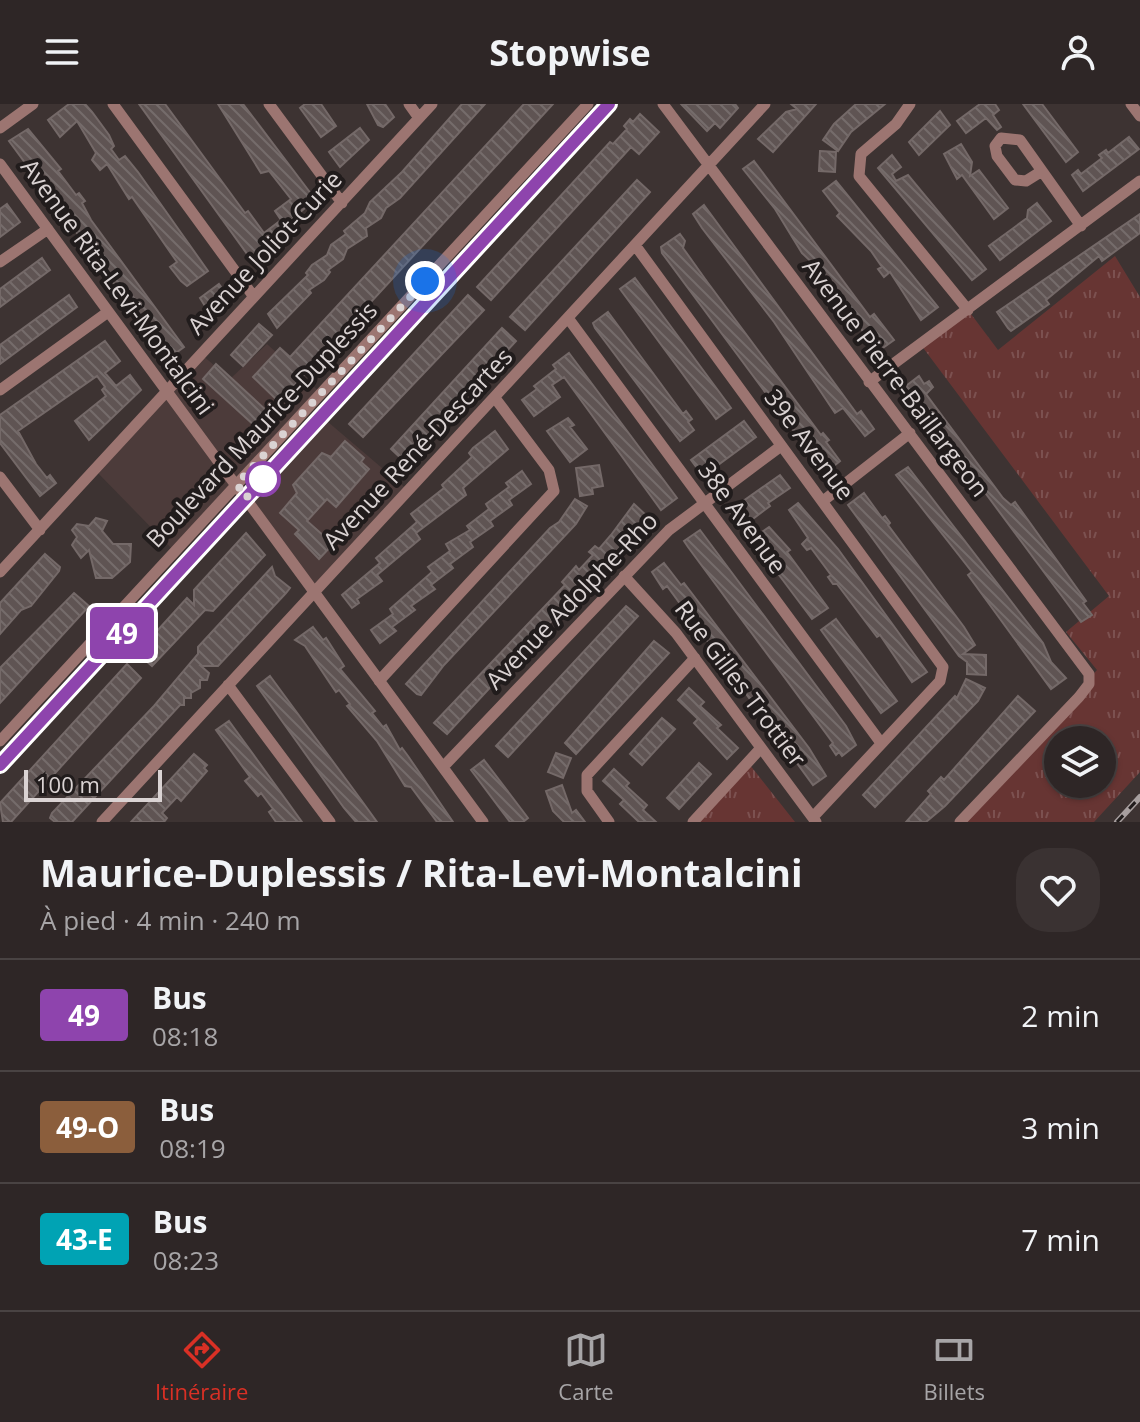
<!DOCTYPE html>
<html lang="fr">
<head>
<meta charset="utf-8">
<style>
  :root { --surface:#2e2626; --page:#3a3232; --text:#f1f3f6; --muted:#a7a5a7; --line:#494343; --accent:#d93025 }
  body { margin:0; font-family:"Open Sans",sans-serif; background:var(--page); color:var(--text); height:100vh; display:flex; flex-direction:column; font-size:30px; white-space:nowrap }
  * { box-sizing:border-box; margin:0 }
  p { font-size:26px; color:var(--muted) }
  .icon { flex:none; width:44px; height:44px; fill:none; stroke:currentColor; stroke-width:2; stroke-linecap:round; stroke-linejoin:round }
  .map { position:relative; height:718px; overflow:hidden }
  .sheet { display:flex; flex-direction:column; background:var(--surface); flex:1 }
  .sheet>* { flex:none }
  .badge { padding:0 16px; border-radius:6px; font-size:28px; line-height:52px }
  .fabs { position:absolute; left:1044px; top:622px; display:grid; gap:16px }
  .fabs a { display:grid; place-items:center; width:72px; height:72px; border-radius:50%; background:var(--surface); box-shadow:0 2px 6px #0004,0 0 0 2px var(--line); font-size:40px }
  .scale { position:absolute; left:24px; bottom:20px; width:138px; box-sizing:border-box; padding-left:8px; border:4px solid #dad3d3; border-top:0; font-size:22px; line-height:28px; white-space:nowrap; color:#dad3d3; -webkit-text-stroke:6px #211c1c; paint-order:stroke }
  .you { position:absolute; width:40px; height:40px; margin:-20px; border:6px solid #fff; border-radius:50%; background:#1a73e8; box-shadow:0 0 0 12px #1a73e833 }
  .map>.badge { position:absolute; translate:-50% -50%; box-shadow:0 0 0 4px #fff }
  .round { display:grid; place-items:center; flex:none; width:84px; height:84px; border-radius:32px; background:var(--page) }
  .overview { display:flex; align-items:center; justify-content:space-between; height:136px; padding:0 40px }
  h1 { font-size:38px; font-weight:700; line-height:60px }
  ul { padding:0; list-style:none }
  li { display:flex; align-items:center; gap:24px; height:112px; padding:0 40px; border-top:2px solid var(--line) }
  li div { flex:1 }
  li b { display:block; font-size:30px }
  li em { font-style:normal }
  li .badge { min-width:88px; font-weight:700; text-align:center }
  header { display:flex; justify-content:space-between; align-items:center; height:104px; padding:0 40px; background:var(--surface); font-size:36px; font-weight:700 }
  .tab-bar { display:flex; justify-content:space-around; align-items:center; height:112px; border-top:2px solid var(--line); background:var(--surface); font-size:22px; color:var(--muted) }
  .tab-bar a { display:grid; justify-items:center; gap:4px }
  .tab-bar .active { color:var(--accent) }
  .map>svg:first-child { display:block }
  .built { fill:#4c3b3a }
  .park { fill:url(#park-tufts); fill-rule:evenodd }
  .building { fill:url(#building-back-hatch); stroke:#746968; stroke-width:2 }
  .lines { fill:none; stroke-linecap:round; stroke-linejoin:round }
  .minor { stroke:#9c7571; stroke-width:11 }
  .rail-casing { stroke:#a79f9f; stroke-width:6 }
  .rail { stroke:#211c1c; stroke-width:3; stroke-dasharray:9; stroke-linecap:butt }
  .line-casing { stroke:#fff; stroke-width:18 }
  .line { stroke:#8e44ad; stroke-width:12 }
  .walk { stroke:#dad3d3; stroke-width:8; stroke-dasharray:0 14.4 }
  .stop-dot { fill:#fff; stroke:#8e44ad; stroke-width:4 }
  .labels { text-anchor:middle; stroke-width:8; stroke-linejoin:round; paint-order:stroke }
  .street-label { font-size:24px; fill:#dad3d3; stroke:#211c1c }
</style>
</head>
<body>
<header><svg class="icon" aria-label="menu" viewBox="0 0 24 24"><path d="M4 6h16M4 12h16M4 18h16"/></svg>Stopwise<svg class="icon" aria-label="person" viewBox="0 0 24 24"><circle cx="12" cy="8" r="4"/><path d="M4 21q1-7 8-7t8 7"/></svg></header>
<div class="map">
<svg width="1140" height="718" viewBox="0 0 1140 718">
  <defs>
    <pattern id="park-tufts" width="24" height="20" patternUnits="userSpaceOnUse" patternTransform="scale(2)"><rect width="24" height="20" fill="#673533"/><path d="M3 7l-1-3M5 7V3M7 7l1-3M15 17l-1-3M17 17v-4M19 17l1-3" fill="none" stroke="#7c5150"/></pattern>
    <pattern id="building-back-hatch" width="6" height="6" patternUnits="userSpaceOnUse" patternTransform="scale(2)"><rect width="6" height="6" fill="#5f5453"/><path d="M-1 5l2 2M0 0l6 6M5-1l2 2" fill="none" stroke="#756c6b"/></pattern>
  </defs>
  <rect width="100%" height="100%" fill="#3d3332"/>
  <path class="built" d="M267,240L321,289L175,448L95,366L201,250L230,275Z
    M321,312L409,387L314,489L246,394Z"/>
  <path class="park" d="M1115,152L1140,193V668L1094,718H956L1097,566L1066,528L1109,492L921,241L968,206L998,246ZM1058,636H1102V680H1058Z
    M750,661L795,718H697Z"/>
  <path class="building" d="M69,0H85L92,8L109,31L114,42L111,45L119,56L125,52L138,68L208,167L187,182L181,177L170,163L177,158L132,93L129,95L107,60L100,66L92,56L96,49L77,17L60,33L48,16Z
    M139,0H165L245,109L248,107L264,129L281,116L275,107L291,95L269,67L261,69L218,0H243L315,95L280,126L285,133L264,148L267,151L255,161Z
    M305,0H321L336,22L321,33L300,4Z
    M367,0H385L394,13L383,23L378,21Z
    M462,0H485L400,94L386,104L381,114L366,124L367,132L347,145L343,155L328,166L330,168L324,176L309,186L311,189L277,224L268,210L308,171L306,169L312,161L327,151L331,141L346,130L344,127L365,109L370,98L402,68Z
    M524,0H553L279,298L253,273L280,244L290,253Z
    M681,0H735L738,4L720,24L715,19L707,27Z
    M791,0H816L773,48L758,35L786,8L797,5Z
    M856,0H885L851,28L838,47L823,36L834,20Z
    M980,0H995L999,6L993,11L1001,23L997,26L986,14L966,29L957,17Z
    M1023,0H1042L1078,48L1066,58Z
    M940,7L950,21L919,51L909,38Z
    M640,10L659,28L639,50L631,43L491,196L477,183L610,38L613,40L627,25L624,22L630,15L633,18Z
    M360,24L369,36L340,63L329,48Z
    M28,25L61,65L58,67L76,91L79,89L85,97L82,99L91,116L184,243L169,254L9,37Z
    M1129,33L1139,45L1083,87L1072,71L1078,66L1081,70L1102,54L1099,51L1106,46L1108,49Z
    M961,40L972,58L970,72L979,66L1008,104L994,115L962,71L957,75L944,50Z
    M820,47L836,48L835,68L819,67Z
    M892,51L901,63L892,70L896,77L908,71L986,165L972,176L878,64Z
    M754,57L870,213L874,210L894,236L877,248L823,169L802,149L775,105L743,65Z
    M637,76L650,88L525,226L510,213Z
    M836,77L938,203L921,216L890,168L884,173L878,165L882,163L871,147L837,112L840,109L823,87Z
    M1037,99L1051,117L1000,156L989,142L1027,114L1028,106Z
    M7,100L20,118L0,133V105Z
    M704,101L857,310L861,307L874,325L865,332L843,304L835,309L774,218L702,124L693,110Z
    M1140,110V129L1102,157L1099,152L1046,196L1049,200L1011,227L1008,224L997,208Z
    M680,130L685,137L683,144L708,179L821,331L823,329L829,336L826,338L840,357L825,369L662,149L661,143Z
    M42,154L50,166L0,203V185Z
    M635,174L731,304L716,315L620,185Z
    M219,180L228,192L212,204L209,200L205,202L200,194Z
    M69,191L77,203L0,260V241Z
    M468,191L484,206L363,333L349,320Z
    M608,208L683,310L686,307L692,315L688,318L694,326L680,337L595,224L593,219Z
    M259,220L272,231L243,262L231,251Z
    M502,224L516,237L405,358L391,345Z
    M105,237L120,257L105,269L116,282L130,271L141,286L89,336L75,317L106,292L102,286L105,283L97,272L18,327L36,360L47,374L50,371L56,379L40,392L0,339V311Z
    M569,249L677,394L661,406L564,273L552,281L560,293L534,312L522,296L537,285L534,282L556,265L553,261Z
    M216,260L268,308L255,322L203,275Z
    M919,272L924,280L929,277L933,283L926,290L1003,394L1011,401L1015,398L1086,497L1083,499L1092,511L1081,518L906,282Z
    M568,314L574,321L570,323L587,345L570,358L547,327Z
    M744,317L756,333L703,372L691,356Z
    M495,327L508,345L463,384L466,391L416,429L420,435L377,471L382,477L357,495L359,499L352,504L342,491L380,459L376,454L417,418L411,410L444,384L442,381L472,353L469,349L473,344Z
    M345,337L364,354L361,358L369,365L336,403L327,395L307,417L333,440L319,455L295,430L299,426L280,409L297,389L293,381L322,349L331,353Z
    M599,361L603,382L592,384L593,390L580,392L576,364Z
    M908,363L1043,539L1051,558L1066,574L1051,585L968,471L972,468L896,371Z
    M522,367L531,380L509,396L512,401L490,417L493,422L470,438L473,443L450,460L453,464L431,481L435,485L411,502L415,506L392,523L396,527L380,539L371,526L393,510L390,505L432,468L428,463L450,447L446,440L470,426L467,422L489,405L486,400L509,383L506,379Z
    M780,371L790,384L768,399L770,402L742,423L729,407Z
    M864,389L882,414L885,412L890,419L888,421L964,523L975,541L963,550L986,551V571L967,570V558L959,552L848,401Z
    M575,395L587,402L576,420L444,561L421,591L417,590L406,580L550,424L559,418Z
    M798,399L838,445L927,568L912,578L880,531L877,533L837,480H833L828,473L831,471L811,444L807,446L802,440L808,434L789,406Z
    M634,400L648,413L447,630L434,619L565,481L562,478L576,462L579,466L593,451L589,448L595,442L599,445L611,431Z
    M96,414L107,417L102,427L113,440H131L130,458L112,474H96L89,446L81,454L72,441L77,433L72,426L77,420L89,422Z
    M769,423L790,446L787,448L828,504L812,515L752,435Z
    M700,426L846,622L856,641L842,652L839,648L836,651L830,642L833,639L688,443L684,437Z
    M246,429L265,451L213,507L205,506L152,562L137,549L187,494L194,501V486Z
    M45,450L60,463L59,467L31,502L21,506L0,530V499Z
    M664,459L681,481L684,479L809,644L826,672L813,681L667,482L663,485L652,468Z
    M272,463L275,472L290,484L286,489L218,562H201L209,569L207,576H200V584L191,589V594H184V601H180L72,718H55L50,714L52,709L154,602L198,550V543Z
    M74,489L89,502L0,599V564Z
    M626,502L638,512L508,653L496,642Z
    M836,515L897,597L881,609L821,526Z
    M313,523L323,536L326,534L344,562L340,565L375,607L372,609L383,623L386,621L400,646L402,644L408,652L453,718H437L411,683L405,682L377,637L347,602L350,600L339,586L336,588L305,542L295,536Z
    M654,537L669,549L576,650L565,639Z
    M127,560L141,574L11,718H3L0,699Z
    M270,572L359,693L377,718H356L344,704L257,582Z
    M966,575L985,584L978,597L875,703L863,691L955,592L957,594Z
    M689,584L704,598L700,602L721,621L717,624L738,644L727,655L694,619L698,615L678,596Z
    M1018,592L1035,607L945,702L926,718H906L931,690L928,687L941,673L944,676Z
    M662,614L675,625L642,661L630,650Z
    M229,617L258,657L302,718H276L269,708L273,705L261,689L258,692L245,677L250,673L216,626Z
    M556,649L571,654L563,674L548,668Z
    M194,650L207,661L204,664L207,667L181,697L177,693L162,709L167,714L164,718H131Z
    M484,656L528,714L523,718H510L471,666Z
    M699,659L711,670L679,705L667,694Z
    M614,665L629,679L626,682L647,701L643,706L656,718H639L620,700L624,696L603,677Z
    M562,681L572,709L576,706L585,718H564L553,707L546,687Z"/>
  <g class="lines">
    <path class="minor" d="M113,0L254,193
      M269,0L342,99
      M409,0L419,14
      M663,0L1089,570V580L1079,593L960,718
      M910,0L896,20L861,50L859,72L968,206
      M1131,0L1140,12
      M0,24L33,0
      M0,60L483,718
      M1042,67L1026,77L1015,76L997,52L995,42L1001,34L1020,36L1081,122
      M635,141L943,563L940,577L813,713
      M0,158L48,125
      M568,214L881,639
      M869,278L1140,77
      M0,286L108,208
      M0,373L40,426
      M823,397L910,329
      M0,468L432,0
      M624,472L676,529L816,718
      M379,577L554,387L549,366L495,294
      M228,581L330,718
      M0,637L588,0
      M0,661L609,0
      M443,663L669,426L781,342
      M102,718L765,0
      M609,718L587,687V671L695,554
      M693,718L761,644"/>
    <g class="rail-casing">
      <path id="rail" d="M1117,718L1140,693"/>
    </g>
    <use href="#rail" class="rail"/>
  </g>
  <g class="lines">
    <g class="line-casing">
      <path id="line" d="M0,661L609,0"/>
    </g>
    <use href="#line" class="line"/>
    <path class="walk" d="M263,375L270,368L246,394L237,380L425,177"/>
  </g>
  <circle class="stop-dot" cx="263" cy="375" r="16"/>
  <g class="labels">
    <g class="street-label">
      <text transform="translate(265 149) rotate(-47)" y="8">Avenue Joliot-Curie</text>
      <text transform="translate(117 183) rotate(54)" y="8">Avenue Rita-Levi-Montalcini</text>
      <text transform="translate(895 274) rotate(53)" y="8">Avenue Pierre-Baillargeon</text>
      <text transform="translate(262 321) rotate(-47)" y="8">Boulevard Maurice-Duplessis</text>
      <text transform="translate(809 341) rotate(53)" y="8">39e Avenue</text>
      <text transform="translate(418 345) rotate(-47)" y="8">Avenue René-Descartes</text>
      <text transform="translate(742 414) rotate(54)" y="8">38e Avenue</text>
      <text transform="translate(572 497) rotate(-46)" y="8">Avenue Adolphe-Rho</text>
      <text transform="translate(740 580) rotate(53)" y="8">Rue Gilles Trottier</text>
    </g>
  </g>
</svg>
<div class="fabs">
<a><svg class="icon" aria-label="layers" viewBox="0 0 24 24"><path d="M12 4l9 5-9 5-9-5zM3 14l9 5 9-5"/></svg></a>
</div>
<div class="scale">100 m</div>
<div class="you" style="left:425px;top:177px"></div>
<b class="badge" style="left:122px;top:529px;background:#8e44ad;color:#fff">49</b>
</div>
<section class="sheet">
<div class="overview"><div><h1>Maurice-Duplessis / Rita-Levi-Montalcini</h1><p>À pied · 4 min · 240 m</p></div><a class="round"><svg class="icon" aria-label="heart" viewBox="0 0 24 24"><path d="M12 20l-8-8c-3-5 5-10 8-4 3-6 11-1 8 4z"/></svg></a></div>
<ul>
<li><span class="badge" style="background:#8e44ad;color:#fff">49</span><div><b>Bus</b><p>08:18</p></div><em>2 min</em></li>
<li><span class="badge" style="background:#8b5e3c;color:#fff">49-O</span><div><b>Bus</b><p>08:19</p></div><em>3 min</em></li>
<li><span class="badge" style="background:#00a3b4;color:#fff">43-E</span><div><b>Bus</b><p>08:23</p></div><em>7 min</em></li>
</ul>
</section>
<nav class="tab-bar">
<a class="active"><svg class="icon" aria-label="directions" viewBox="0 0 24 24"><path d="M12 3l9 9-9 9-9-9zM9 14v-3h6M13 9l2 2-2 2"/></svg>Itinéraire</a>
<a><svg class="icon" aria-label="map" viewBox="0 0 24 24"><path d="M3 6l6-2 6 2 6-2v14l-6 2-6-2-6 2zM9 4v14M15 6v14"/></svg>Carte</a>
<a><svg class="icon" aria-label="tickets" viewBox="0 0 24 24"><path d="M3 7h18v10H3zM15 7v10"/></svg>Billets</a>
</nav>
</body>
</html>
